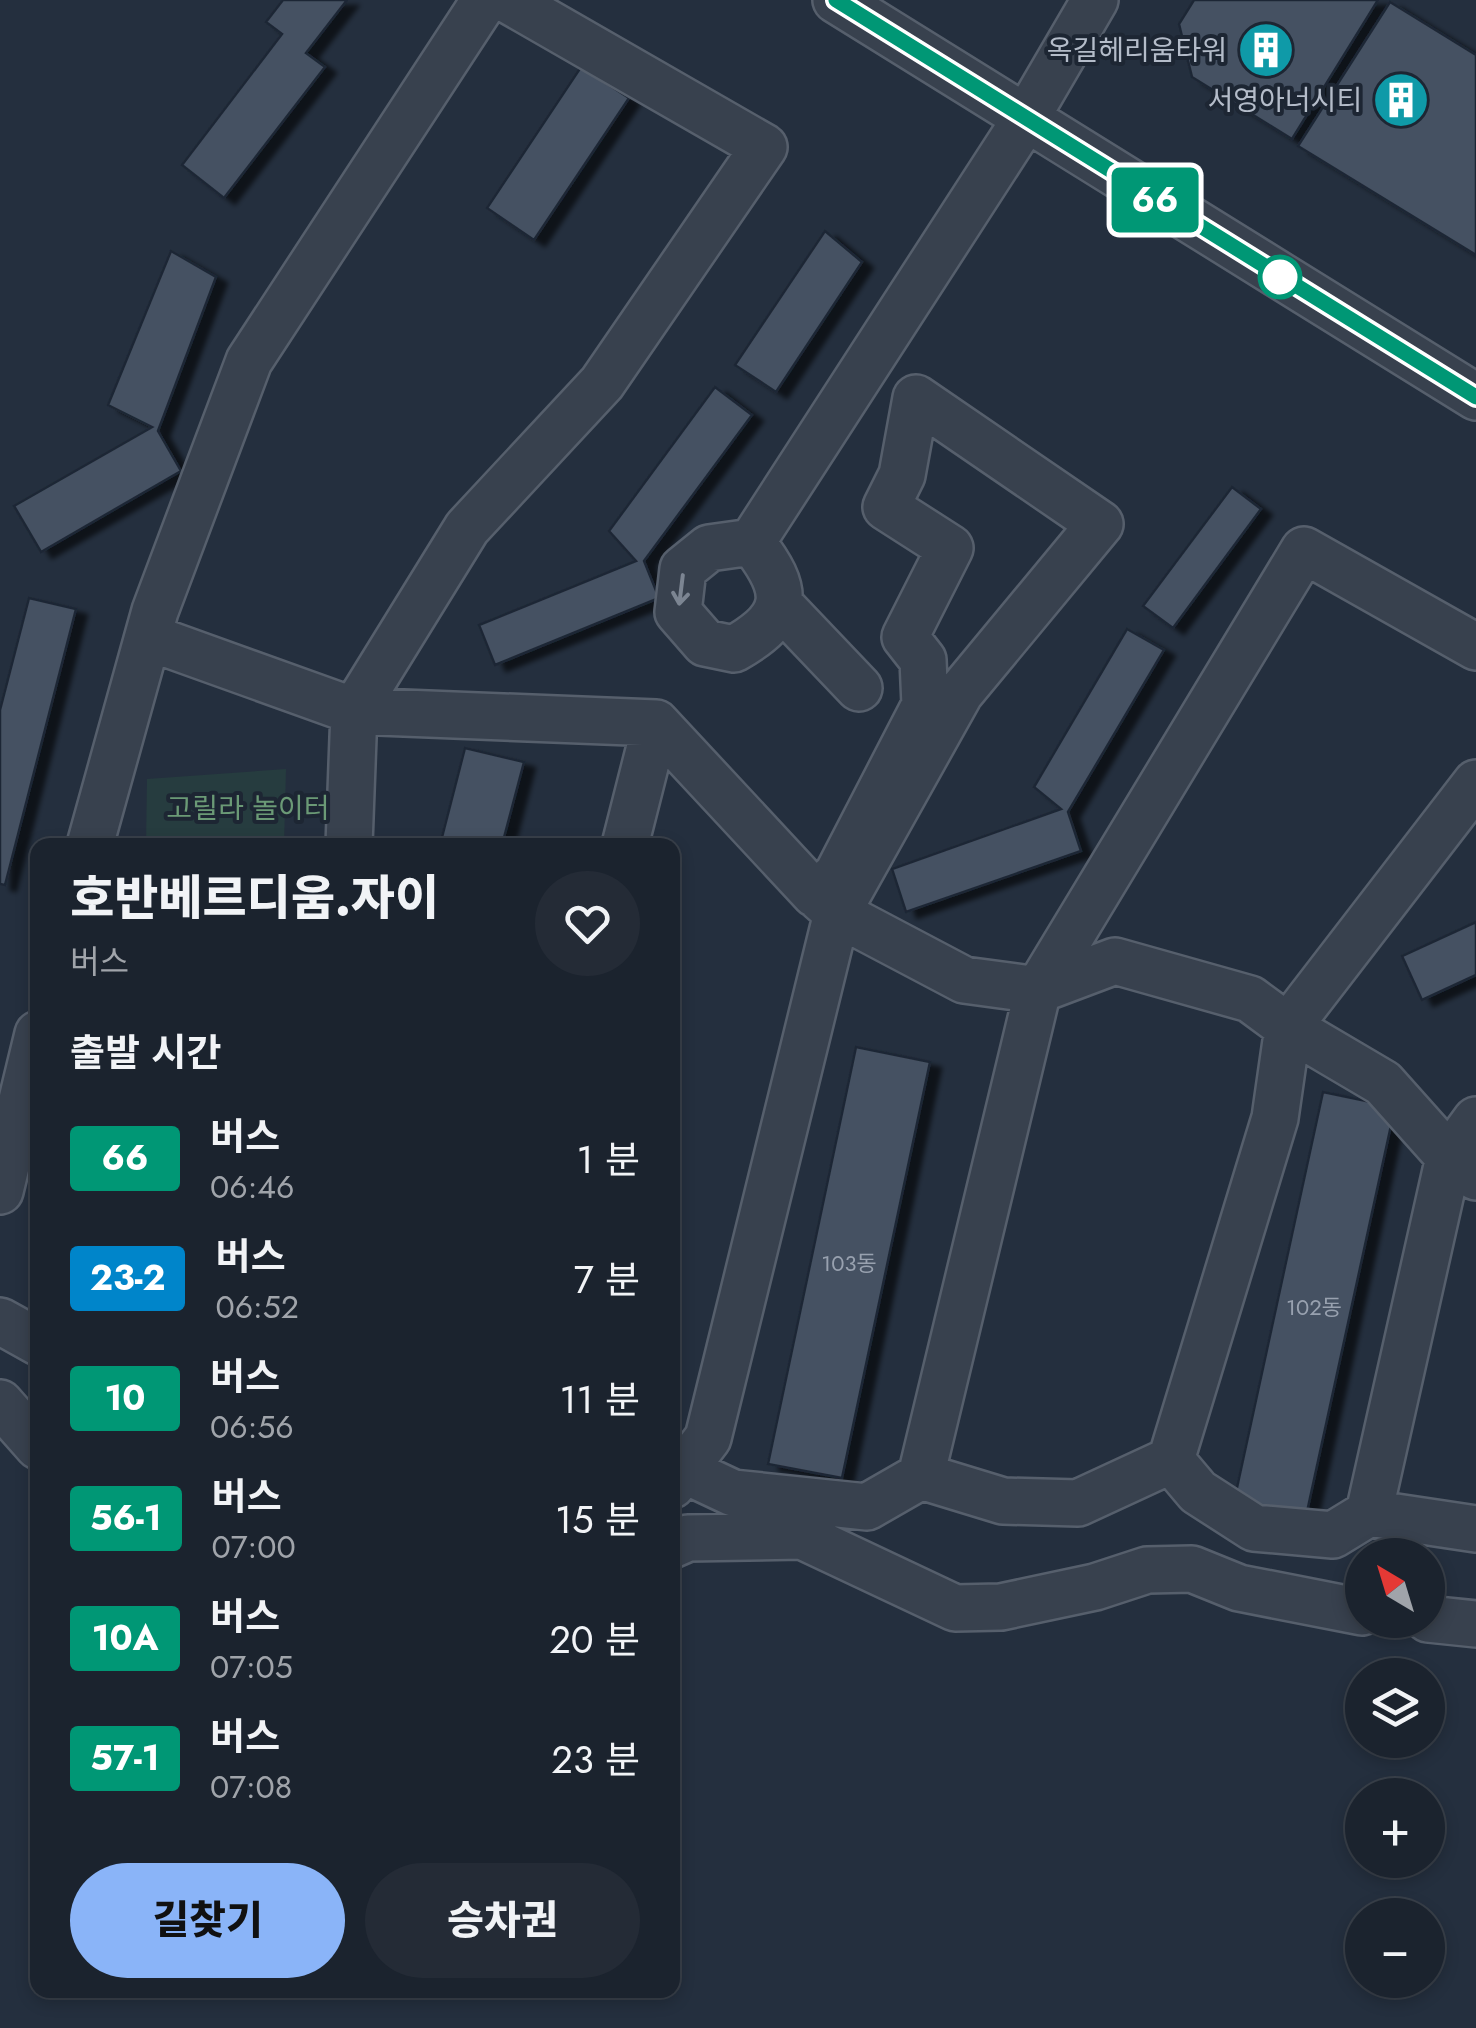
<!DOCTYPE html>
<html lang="ko">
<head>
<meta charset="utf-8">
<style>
  :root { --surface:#1b232e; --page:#242b36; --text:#f1f3f6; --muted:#a0a4aa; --line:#39404a; --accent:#8ab4f8 }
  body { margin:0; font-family:Jost,"Noto Sans KR",sans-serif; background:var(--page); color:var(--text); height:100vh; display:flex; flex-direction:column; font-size:38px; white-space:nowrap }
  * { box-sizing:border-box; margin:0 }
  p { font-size:32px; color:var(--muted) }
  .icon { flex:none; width:55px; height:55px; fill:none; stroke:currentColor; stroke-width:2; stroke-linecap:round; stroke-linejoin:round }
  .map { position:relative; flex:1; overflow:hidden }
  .drawer { position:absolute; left:30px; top:838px; width:650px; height:1160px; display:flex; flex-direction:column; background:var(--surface); border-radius:20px; box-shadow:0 5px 15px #0003,0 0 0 2px var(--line) }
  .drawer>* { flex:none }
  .badge { padding:0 20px; border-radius:8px; font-size:35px; line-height:65px }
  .needle { width:65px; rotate:322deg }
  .tools { position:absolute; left:1345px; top:1538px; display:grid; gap:20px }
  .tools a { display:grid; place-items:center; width:100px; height:100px; border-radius:50%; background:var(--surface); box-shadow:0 5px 15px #0003,0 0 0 2px var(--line); font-size:50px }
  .map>.badge { position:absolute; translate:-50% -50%; box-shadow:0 0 0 5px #fff }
  h2 { padding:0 40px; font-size:38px; line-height:90px }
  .round { display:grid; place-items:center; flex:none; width:105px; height:105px; border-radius:52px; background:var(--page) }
  .head { display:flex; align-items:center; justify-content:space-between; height:170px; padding:0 40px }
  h1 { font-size:48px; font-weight:800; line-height:75px }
  .button { display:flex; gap:20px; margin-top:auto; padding:20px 40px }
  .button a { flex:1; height:115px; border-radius:60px; background:var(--accent); color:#111; font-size:40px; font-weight:800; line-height:115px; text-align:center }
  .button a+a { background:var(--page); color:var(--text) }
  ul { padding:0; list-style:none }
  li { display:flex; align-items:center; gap:30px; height:120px; padding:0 40px }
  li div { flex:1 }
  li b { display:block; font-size:38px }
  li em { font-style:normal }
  li .badge { min-width:110px; font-weight:700; text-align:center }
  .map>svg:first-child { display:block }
  .green { fill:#263c3f }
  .building { fill:#455162; stroke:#1f2835; stroke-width:2.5; filter:url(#shadow) }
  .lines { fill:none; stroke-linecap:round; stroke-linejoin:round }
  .minor-casing { stroke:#565f6c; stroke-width:50 }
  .minor { stroke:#38414e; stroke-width:45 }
  .oneway { stroke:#7c8592 }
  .line-casing { stroke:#fff; stroke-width:22 }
  .line { stroke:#009775; stroke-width:15 }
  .stop-dot { fill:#fff; stroke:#009775; stroke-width:5 }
  .labels { text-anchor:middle; stroke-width:8; stroke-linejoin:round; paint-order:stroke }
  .number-label { font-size:22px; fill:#98a1af }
  .poi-label { font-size:28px; fill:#b4bcc9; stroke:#1d2633; text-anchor:end }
  .park-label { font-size:28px; fill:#6b9a76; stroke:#1d2633 }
</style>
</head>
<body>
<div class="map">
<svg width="1476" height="2028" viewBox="0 0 1476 2028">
  <defs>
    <filter id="shadow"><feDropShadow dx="11" dy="6" stdDeviation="2.5" flood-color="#0009"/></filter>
  </defs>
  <rect width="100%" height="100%" fill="#242f3e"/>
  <path class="green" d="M286,769L284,845H146L147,779Z"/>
  <path class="building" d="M283,0H347L306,53L325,67L224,198L182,165L282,34L266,22Z
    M1194,0H1378L1292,139L1192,77L1179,24Z
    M1390,2L1476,55V255L1298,146Z
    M581,67L629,98L534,240L487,208Z
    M825,231L862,262L776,392L735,365Z
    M171,251L216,277L158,431L181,471L41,552L14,506L152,427L108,405Z
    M715,387L752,415L644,561L659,598L495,665L479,625L636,561L609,531Z
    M1232,487L1261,509L1173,628L1143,606Z
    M29,598L76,609L5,885L0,884V710Z
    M1127,629L1164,650L1068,812L1081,851L906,912L892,869L1061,809L1034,787Z
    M465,748L524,762L502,845H440Z
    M1476,922V975L1422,1000L1402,956Z
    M856,1047L930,1062L842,1478L768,1464Z
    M1323,1092L1395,1107L1305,1521L1233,1506Z"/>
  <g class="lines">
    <g class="minor-casing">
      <path id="minor" d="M836,0L1476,397
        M752,542C790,591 792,616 734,649L705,643L678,612L683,569L709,548L752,542L1025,120L1095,0
        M779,604L859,688
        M148,637L354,711L656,723L815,894L837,875L925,705L923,660L905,637L950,548L886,507L902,475L916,398L1100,524L960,693L837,913L708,1438L672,1485
        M1476,647L1304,550L1038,990L921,1476L1003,1501L1078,1503L1171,1460L1275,1118L1288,1027L1476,783
        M90,845L155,611L249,361L485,0
        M349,845L354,711L467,528L602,383L764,147L508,0
        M625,845L656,723
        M817,895L837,913L964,980L1038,990L1115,961L1250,999L1288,1027L1383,1083L1449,1157L1476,1177
        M1476,1120L1449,1157L1369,1513L1476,1529
        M0,1191L38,1034
        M0,1321L38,1342
        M0,1403L38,1446
        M1171,1460L1198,1492L1254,1528L1333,1535L1369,1513
        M684,1470L733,1493L867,1507L921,1476
        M672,1545L688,1538L802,1536L955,1608L1001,1607L1095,1587L1147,1570L1192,1569L1239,1588L1362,1612
        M1428,1619L1476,1624"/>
    </g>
    <use href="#minor" class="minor"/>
  </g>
  <defs><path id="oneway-shaft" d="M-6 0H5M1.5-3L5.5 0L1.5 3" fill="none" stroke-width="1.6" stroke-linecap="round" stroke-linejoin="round" transform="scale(2.5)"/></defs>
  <use class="oneway" href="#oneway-shaft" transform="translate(681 590) rotate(97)"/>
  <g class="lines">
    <g class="line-casing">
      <path id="line" d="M836,0L1476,397"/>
    </g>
    <use href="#line" class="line"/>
  </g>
  <defs>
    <g id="building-disc" transform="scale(2.875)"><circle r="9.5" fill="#0f9aa8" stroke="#1d2633"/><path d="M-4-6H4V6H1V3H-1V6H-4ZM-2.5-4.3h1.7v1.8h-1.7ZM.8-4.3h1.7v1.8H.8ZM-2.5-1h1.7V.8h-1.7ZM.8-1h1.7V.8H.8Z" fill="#fff"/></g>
  </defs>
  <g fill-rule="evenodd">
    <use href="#building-disc" x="1266" y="50"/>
    <use href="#building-disc" x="1401" y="100"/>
  </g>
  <circle class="stop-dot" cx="1280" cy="277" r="20"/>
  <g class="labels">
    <g class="number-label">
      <text x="849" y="1271">103동</text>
      <text x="1314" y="1315">102동</text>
    </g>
    <g class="poi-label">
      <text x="1227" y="60">옥길헤리움타워</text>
      <text x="1362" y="110">서영아너시티</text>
    </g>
    <g class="park-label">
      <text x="248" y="818">고릴라 놀이터</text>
    </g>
  </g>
</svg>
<div class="tools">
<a><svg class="needle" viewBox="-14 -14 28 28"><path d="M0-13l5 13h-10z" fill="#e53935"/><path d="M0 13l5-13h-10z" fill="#a0a4aa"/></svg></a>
<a><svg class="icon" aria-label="layers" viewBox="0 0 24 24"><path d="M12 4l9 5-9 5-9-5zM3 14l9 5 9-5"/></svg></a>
<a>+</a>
<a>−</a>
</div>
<b class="badge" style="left:1155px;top:200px;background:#009775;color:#fff">66</b>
<section class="drawer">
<div class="head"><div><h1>호반베르디움.자이</h1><p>버스</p></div><a class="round"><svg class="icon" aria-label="heart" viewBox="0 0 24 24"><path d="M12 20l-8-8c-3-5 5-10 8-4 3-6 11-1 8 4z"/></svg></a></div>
<h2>출발 시간</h2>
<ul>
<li><span class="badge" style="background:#009775;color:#fff">66</span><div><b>버스</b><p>06:46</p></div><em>1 분</em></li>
<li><span class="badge" style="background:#0085ca;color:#fff">23-2</span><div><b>버스</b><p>06:52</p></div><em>7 분</em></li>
<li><span class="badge" style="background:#009775;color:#fff">10</span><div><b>버스</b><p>06:56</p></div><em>11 분</em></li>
<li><span class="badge" style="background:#009775;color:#fff">56-1</span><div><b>버스</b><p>07:00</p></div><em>15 분</em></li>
<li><span class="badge" style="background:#009775;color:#fff">10A</span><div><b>버스</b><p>07:05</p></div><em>20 분</em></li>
<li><span class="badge" style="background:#009775;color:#fff">57-1</span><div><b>버스</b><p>07:08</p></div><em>23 분</em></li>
</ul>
<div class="button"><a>길찾기</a><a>승차권</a></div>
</section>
</div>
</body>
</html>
